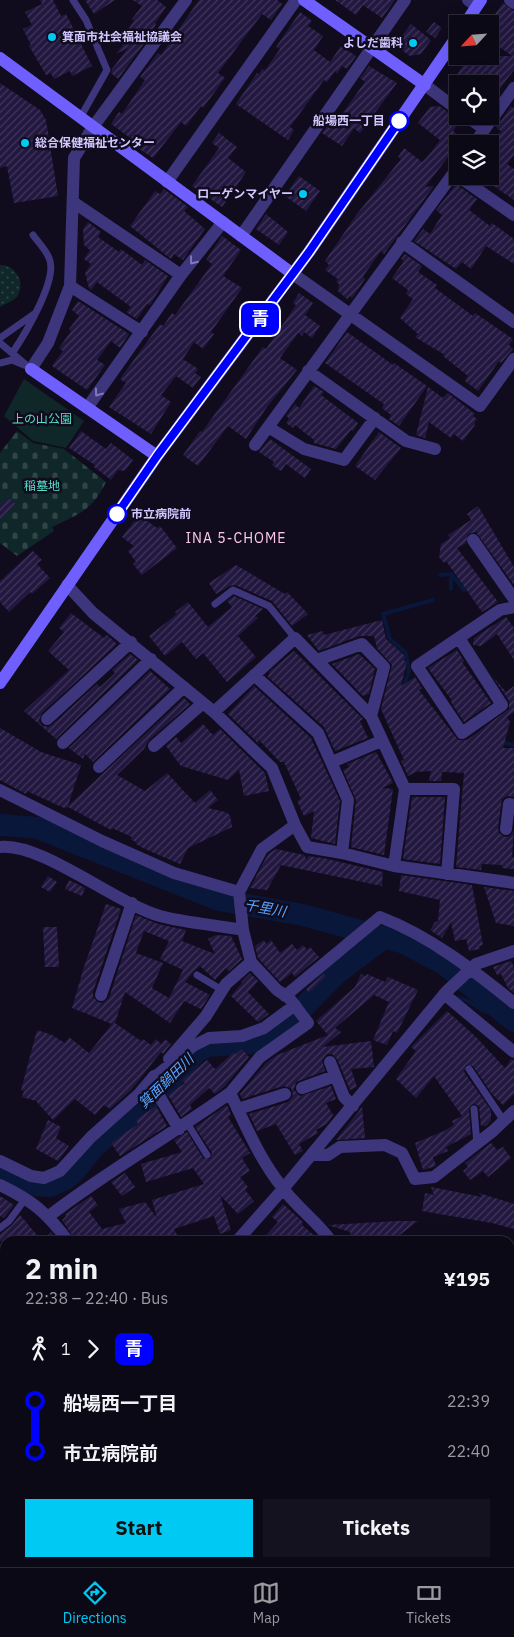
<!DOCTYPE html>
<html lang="en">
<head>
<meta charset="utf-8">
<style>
  :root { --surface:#0c0916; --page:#15121f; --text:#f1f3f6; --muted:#9a9aa1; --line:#2c2a35; --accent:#00c9f3 }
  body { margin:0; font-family:"IBM Plex Sans","Noto Sans JP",sans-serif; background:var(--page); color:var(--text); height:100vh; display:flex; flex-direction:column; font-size:19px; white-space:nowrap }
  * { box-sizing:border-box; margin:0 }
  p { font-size:16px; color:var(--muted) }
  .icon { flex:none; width:28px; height:28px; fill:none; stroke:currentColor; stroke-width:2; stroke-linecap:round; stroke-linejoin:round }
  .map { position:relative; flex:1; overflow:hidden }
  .details { position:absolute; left:0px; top:1236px; width:515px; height:331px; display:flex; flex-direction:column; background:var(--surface); border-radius:15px 15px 0 0; box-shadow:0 5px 20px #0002,0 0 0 1px var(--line) }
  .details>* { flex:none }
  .badge { padding:0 10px; border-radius:8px; font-size:18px; line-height:32px }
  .needle { width:32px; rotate:244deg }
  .controls { position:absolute; left:449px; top:15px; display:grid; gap:10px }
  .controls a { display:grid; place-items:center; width:50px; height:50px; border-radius:0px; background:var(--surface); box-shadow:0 5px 20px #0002,0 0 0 1px var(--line); font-size:25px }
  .map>.badge { position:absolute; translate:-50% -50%; box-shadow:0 0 0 2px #fff }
  .legs { display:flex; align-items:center; gap:8px; height:55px; padding:0 25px; font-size:16px }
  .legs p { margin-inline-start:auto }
  .summary { display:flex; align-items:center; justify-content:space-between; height:85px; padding:0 25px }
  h1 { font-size:28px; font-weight:700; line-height:38px }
  .primary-button { display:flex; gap:10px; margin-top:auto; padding:10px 25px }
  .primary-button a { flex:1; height:58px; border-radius:0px; background:var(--accent); color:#111; font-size:20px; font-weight:700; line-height:58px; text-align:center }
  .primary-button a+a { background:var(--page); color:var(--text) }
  ul { padding:0 25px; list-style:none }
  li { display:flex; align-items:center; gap:18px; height:50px; font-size:19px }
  li i { display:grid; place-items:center; width:8px; height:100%; margin:0 6px; background:currentColor }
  li i::after { content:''; width:12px; height:12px; margin:-6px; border:4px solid; border-radius:50%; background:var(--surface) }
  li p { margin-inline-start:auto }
  li:first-child i { background:linear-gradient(#0000 50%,currentColor 0) }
  li:last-child i { background:linear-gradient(currentColor 50%,#0000 0) }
  .dock { display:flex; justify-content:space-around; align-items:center; height:70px; border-top:1px solid var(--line); background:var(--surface); font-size:14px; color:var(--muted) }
  .dock a { display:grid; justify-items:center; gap:2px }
  .dock .current { color:var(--accent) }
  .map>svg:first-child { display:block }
  .grass { fill:url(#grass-dots) }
  .cemetery { fill:url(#cemetery-stones) }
  .park { fill:#0f2728 }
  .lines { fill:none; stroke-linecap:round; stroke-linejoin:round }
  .stream { stroke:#08173a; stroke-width:4 }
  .river { stroke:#08173a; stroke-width:22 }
  .building { fill:url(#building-hatch); fill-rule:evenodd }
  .lane { stroke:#3e367d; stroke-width:7 }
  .street { stroke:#3e367d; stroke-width:12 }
  .secondary { stroke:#6f5fff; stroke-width:12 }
  .highway { stroke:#ff4390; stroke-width:15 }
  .oneway { stroke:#8178b8 }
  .line-1-casing { stroke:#fff; stroke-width:11 }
  .line-1 { stroke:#00f; stroke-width:8 }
  .poi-dot { fill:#00c9f3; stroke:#100c1e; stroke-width:2 }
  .stop-1-dot { fill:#fff; stroke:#00f; stroke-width:2.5 }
  .labels { text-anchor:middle; stroke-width:5; stroke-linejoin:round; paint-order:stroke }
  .poi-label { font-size:12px; font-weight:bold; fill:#d2c8ff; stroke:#100c1e; text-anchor:start }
  .stop-label { font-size:12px; font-weight:bold; fill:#d2c8ff; stroke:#100c1e; text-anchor:end }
  .park-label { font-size:12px; fill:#54dfc7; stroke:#100c1e }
  .neighbourhood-label { font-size:14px; letter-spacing:1px; fill:#ffcae8; stroke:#100c1e }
  .water-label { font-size:14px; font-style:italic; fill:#56a5ff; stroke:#100c1e }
</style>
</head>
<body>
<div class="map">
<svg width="514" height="1567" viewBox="0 0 514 1567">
  <defs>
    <pattern id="grass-dots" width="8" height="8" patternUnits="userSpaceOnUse" patternTransform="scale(1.25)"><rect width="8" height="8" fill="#0f2728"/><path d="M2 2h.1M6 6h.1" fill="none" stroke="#314548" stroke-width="1.8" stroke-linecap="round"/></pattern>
    <pattern id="cemetery-stones" width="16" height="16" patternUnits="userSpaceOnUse" patternTransform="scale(1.25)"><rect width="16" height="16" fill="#0f2728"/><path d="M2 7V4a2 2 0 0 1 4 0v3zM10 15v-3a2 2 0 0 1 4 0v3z" fill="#314548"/></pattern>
    <pattern id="building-hatch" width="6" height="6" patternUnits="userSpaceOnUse" patternTransform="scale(1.25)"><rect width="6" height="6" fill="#22173f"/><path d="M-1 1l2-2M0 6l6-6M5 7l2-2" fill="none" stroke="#41375c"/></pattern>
  </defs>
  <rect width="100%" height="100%" fill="#100c1e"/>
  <path class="grass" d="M0,265C13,264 25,279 19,293C17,300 6,303 0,307Z"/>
  <path class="cemetery" d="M17,431L33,443L64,449L106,482C92,511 79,514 52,527L54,531L17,556L0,543V453Z"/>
  <path class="park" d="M24,379L84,421L66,448L33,441L4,416Z"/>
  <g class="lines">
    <path class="stream" d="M440,575L451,574L464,590
      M451,589V578L453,577
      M404,687L409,671L406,653L390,639L383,614L433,600
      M500,742L514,745
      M484,996L489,989
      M456,998C473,998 483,1019 500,1011
      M0,1556L5,1553"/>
    <path class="river" d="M0,825L38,828L219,900L303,915L404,943L444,964L514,1021
      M0,1171L33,1185L50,1186L66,1179L75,1171L95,1146L168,1084L196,1052L208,1046L250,1043L269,1035L296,1015L336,974L386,936"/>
  </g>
  <path class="building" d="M40,0H53L61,16L66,14L92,66L72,76L70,71L54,79L51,73L46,75L29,46L31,45L23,29L32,25L25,12L42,4Z
    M85,0H115L94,14Z
    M133,0H157L166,7L155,23L156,24L149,37L118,79L111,73L112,69L128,48L116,54L128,38L124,35L134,21L132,19L142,6Z
    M199,0H277L282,4L271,20L262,14L218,73L225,78L203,108L201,106L186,126L181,122L153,158L138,148L140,145L111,124L119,112L122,114L145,80L140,77L158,53L161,55Z
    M335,0H395L382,18L363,5L356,15Z
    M503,3L514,11V70L496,94L498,96L490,108V84H451L469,56H512L490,40V21Z
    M300,12L312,21L308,26L323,36L314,50L330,62L341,46L356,56L347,69L342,66L337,74L335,71L327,82L324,80L290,127L294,130L288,140L236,104L257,73L259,74L262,69L265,70L280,49L276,47Z
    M434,22L442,28L435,38L426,32Z
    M411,24L431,40L421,54L410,56L395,45Z
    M369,66L397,83L360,133L354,128L342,146L322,133L330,122L334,125L365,82L360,78Z
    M0,83L40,110L46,120L58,196L14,203L7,166L0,168Z
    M439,106L457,118L455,120L459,123L453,131L459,136L456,141L459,143L425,187L434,186L384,254L381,251L366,272L363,277L365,279L352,298L350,296L347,299L338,291L339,284L336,282L338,279L325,270L329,265L325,261L357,214L401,159L398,157L404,148L422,162L428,156L440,140L418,123L430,107Z
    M511,106L514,108V155L507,164L514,169V200L494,186L497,182L490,177V145L501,131L496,128Z
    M219,133L237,147L228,158L246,172L222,207L192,186L219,148L212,143Z
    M299,176L320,191L306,211L285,196Z
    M456,184L477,199L469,210L490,226L492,223L514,239V264L486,246L471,269L462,262L456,269L414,241L423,229L430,234L442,215L436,210Z
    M164,189L188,207L184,211L205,229L183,260L174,254L171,259L130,226L155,191L160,194Z
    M266,214L288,232L279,245L256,229Z
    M88,222L101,232L98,237L119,252L121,249L142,265L145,260L168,276L150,305L147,304L137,319L126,312L131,307L97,282L91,290L89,288L85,273L91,264L84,259L90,250L84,245L83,229Z
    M222,236L241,250L223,276L242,288L211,332L214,334L203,349L194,342L183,359L198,369L195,373L201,377L193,388L176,376L161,395L171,402L151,434L109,407L126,383L120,379L160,324L163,326L172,313L175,315L212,264L206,260Z
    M405,254L422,266L418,272L437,285L435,288L473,316L475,313L513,339L509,345L513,349L501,363L499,361L478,391L465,381L468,376L443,356L445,355L415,337L418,334L400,318L413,299L406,294L408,290L392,278L404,261L401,259Z
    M299,293L313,303L305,315L320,326L312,338L304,332L302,336L298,333L280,358L297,370L267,407L246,439L228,426L198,466L183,455L200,431L202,432L263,347L266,349L296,305L293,303Z
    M78,301L129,334L120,348L111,341L97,360L105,365L87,390L52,366L63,351L59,348L71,331L69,329L79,316L72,310Z
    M347,332L393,365L394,363L427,386L399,426L389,419L391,415L382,408L384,404L325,363Z
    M314,386L324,392L321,395L358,423L353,431L351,430L336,449L314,443V440L295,425L293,428L286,423L289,418L286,416L295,404L299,408Z
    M428,387L443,398L448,393L475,414L473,416L477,419L474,424L475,425L463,441L454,434L451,438L429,422L425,438L416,435Z
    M81,431L106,449L111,443L133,460L125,471L118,470L111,480L94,467L95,465L69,448Z
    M379,432L401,448L375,480L355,466Z
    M270,439L311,469L305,478L286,464L281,471L272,465L274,462L259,452Z
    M9,497L16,505L0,520V505Z
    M478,506L514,567V585L476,532L468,534L466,543L457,548L498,602L482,612L446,561L444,563L439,557L441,544L450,538L448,535L471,520L467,514Z
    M139,515L157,528L160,526L177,548L142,575L133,564L136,562L128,551L134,546L122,537Z
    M33,551L42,560L37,564L50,578L32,594L30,592L9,612L0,602V581Z
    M236,565L285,594L287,592L308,614L292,626L272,601L235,585L230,586L216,594L209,583Z
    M234,596L263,609L255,616L258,618L238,636L256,657L227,682L203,653L196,659L182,642L165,656L149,636L177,614L175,612L188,602L208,627L232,607L227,601Z
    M71,613L104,638L107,635L117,644L42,713L39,720L41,725L48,727L52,725L97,684L100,687L115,673L112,670L130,654L138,660L56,739L24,711L69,670L48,651L64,632L59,628Z
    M506,617L514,628V660L497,634L481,646L473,645L474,638Z
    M382,620L386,639L405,656L404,661L407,662L401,686L415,677L422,688L419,690L458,740H467L509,709V701L493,677L506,692L514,686V712L507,717L510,722L503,748H514V797L507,796L502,799L498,828L499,833L505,837L510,836L514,830L512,857H514V869L502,868V865L482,864L481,870L456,867L464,773L442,772L441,781H429L431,771L416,772L408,776L401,761L404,760L381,709L392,665L377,648L374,636H359L319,651L307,635L323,631L324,635Z
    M457,650L464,661L462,662L491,703L464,722L451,702V699L428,668Z
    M294,651L363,719L360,721L368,738L335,751L324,727L268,677L270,671Z
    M359,654L375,669L369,694L363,696L332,664Z
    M150,671L170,689L93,762L85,754L83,759L69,748Z
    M254,686L311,738L340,801L335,844L311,838L314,811L304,816L297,801L301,799L284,762H280L258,739L259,744L228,714Z
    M184,698L190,704L149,740L144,749L117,775L145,791L167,773L195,803L210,790L218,800L208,808L225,812L230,815L232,827L188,848L180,864L145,849L136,844L137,843L131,839L132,837L112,828L111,830L68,807L64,808L27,791L26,794L0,780V728L41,752L81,765L68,806Z
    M203,724L213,735L220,729L265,773L269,791L244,796L239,770L228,780L181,766L166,746L176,737L181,743Z
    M376,752L393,783L382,788L393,789L384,855L351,847L356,800L343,770L349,767L347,764Z
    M412,797H445L440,864L403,859Z
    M276,849L304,855L307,860L308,856L323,858L383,872L382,886L281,865L267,890L250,888L268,854Z
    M401,875L472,885L483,945L479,946L480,949L469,951L466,939L455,941L451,922L442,938L430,930L435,922L438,921L440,900L399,891Z
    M48,876L57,882L50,892L41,887Z
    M69,880L85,888L82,896L65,889Z
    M484,887L514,891V926L496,923Z
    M106,904L121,909L93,992V997L98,1002L103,1003L109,998L136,915L158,924L186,930L182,941L215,954L208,939L216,935L231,936L242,959L229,971L226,968L215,980L200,966L194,971L185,982L210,995L201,1009L184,1001L170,1023L125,992L115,1023L141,1041L143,1039L151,1045L156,1039L161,1044L165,1039L171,1044L163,1054L161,1052L131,1090L110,1109L104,1105L95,1115L75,1099L53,1120L36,1101L22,1097L24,1091L21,1090L37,1030L52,1035L65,1043L69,1037L89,1053L112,1024L72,1008L84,967ZM144,931L169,941L160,959L183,970L169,998L152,988L163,963L136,953Z
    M43,927H57L59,967H45Z
    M264,940L266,944L271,940L280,953L292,944L297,950L303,945L307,950L310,947L319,957L295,977L292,973L280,982L258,958L255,946Z
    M511,961L514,967V993L508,988L501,974L497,975L493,967Z
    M250,973L258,981L248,992L269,1014L258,1022L231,996L242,983L241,982Z
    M324,974L326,976L309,993L306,989Z
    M361,974L366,976L367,974L385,982L388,977L418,990L397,1033L393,1031L387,1045L373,1040L389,1002L374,995L335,1028L341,1032L323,1047L371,1041L374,1067L351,1069L357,1087L350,1090L337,1059L332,1054H327L322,1060L325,1071L296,1082L294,1090L300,1096L331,1086L336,1099L326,1103L333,1115L327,1124L316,1130L318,1133L299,1144L303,1151L295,1155L276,1124L257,1131L249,1114L288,1102L293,1096L291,1088L283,1086L242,1099L240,1094L266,1063L277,1055L328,1035L316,1021L355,987Z
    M447,1011L475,1036L505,1068L511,1059L514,1060V1094L503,1105L492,1094L473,1066L466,1065L464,1072L491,1110V1120L486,1126H481L479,1106L474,1104L471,1105L469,1109L471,1134L446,1147L448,1151L433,1157L436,1166L423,1170L415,1143L444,1131L454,1125L452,1121L462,1116L434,1076L416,1098L396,1079L416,1051L411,1047Z
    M242,1049L249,1057L224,1087L215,1094L209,1088L190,1105L192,1109L181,1117L168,1095L185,1083L182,1080L207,1060L215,1069L234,1052L236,1054Z
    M227,1105L231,1115L228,1117L250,1153L242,1158L250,1171L240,1177L248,1187L245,1190L254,1201L238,1214L220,1195L231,1230L220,1234L214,1216L174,1229L180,1241H76L62,1220L66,1216L65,1214L91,1196L98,1205L89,1212L102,1229L126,1223L119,1209L145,1202L157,1218L152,1200L204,1184L193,1168L146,1182L141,1164L182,1152L174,1140L187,1132L203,1158L210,1159L212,1153L195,1127Z
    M156,1106L167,1126L120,1156L111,1143L138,1124L136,1120Z
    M362,1107L365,1138L336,1140L359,1111Z
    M48,1120L61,1127L56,1138L69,1146L58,1161L36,1149Z
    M491,1143L497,1150L503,1147L511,1158L488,1177L483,1171L470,1180L463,1171L468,1167L465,1163Z
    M125,1173L135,1187L122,1196L111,1182Z
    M431,1187L482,1197L479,1193L514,1204V1229L492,1223L422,1211L425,1193L434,1195Z
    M0,1196L14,1205L4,1218L0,1216Z
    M283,1204L302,1221L303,1226L321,1241H261L278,1222L272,1217Z
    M20,1215L42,1241L51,1232L58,1241H0V1234L12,1225Z
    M398,1221H418L392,1241H351L350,1232L328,1225Z"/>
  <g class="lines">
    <path class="lane" d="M73,0L86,20L107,70L80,118
      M0,338L34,314
      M0,343L31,369
      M13,352C25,334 59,278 49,258C46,250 38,242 33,235
      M0,363L12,360L24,365
      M215,604L233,590L269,606L295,638
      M197,975L222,990
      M469,1069L504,1121
      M474,1109L477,1144
      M187,1123L207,1155
      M0,1228L9,1221L26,1198"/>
    <path class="street" d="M468,0L476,6
      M510,0L514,3
      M425,85L458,110
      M466,116L484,129
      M474,144L514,88
      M458,176L514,215
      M167,182L296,0
      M73,202L181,275
      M241,236L405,0
      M402,242L514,322
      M293,274L480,406L514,359
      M70,286L142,332
      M31,369L48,343L70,286L74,158L93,127L186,0
      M308,371L406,441L435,449
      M87,408L181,275L223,222
      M268,427L304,449L344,460L375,418
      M255,445L458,167
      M473,540L514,599
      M67,585L93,613L214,712L272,768L295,825L307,847L342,853L394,866L514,883
      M459,638L502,705L462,733L417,666L500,610L514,607
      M317,660L362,644L384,667L371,716
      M254,675L318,733L348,800L342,853
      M214,712L295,638L371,716L405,789L394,866
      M47,719L131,642
      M63,743L151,659
      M154,746L203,703
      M332,762L381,741
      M99,767L184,687
      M405,789H454L447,874
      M0,790L102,841L174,873L239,892
      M506,829L509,804L514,805
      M0,847C41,842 115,903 160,916C186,923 216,925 243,930L251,962L277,990L289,998L308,1023L260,1057L230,1093C246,1126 259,1158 282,1187C296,1207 317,1221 331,1241
      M243,930L239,892L262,849L295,825
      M444,994L514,1052
      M101,995L132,903
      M285,996L380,917C430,936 473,970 514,1003
      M169,1059L206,1016L226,984L251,962
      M330,1062L344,1097L353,1106
      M154,1076L150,1081L179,1129
      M302,1088L335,1076
      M238,1109L285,1094
      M312,1155H328L340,1147L385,1145L402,1153L415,1179L434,1177L493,1131L514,1111
      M0,1161L31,1176L44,1178L60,1171L91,1137L139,1094L150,1081L193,1046L209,1038L242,1036L264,1028L295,1005
      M0,1185C33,1201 46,1212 68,1241
      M49,1216C107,1171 170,1136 230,1093
      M237,1241L283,1189L446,992L476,964L514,951
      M510,1353L514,1352
      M0,1414L5,1411
      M510,1473L514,1469
      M510,1521L514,1527
      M405,1562L414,1567
      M165,1567L172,1562"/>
    <path class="secondary" d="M304,0L425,85
      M465,24L481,0
      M0,58L293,274
      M31,369L157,456
      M0,683L157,456L309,252L458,35"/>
    <path class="highway" d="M0,1464L5,1466
      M222,1562L232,1567"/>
  </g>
  <defs><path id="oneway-chevron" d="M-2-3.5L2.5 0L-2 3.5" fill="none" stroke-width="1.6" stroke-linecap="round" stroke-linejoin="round" transform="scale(1.25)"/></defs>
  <g class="oneway">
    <use href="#oneway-chevron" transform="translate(193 261) rotate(128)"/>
    <use href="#oneway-chevron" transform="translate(98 393) rotate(126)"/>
  </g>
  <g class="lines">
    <g class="line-1-casing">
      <path id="line-1" d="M117,514L157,456L309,252L399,121"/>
    </g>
    <use href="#line-1" class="line-1"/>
  </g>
  <g class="poi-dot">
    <circle cx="52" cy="37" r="5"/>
    <circle cx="413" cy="43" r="5"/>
    <circle cx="25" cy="143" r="5"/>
    <circle cx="303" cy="194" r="5"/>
  </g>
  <g class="stop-1-dot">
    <circle cx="399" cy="121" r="9"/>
    <circle cx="117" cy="514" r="9"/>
  </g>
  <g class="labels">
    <g class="poi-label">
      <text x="62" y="41">箕面市社会福祉協議会</text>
      <text x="403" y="47" text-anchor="end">よしだ歯科</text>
      <text x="35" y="147">総合保健福祉センター</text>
      <text x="293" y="198" text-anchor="end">ローゲンマイヤー</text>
    </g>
    <g class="stop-label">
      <text x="385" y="125">船場西一丁目</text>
      <text x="131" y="518" text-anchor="start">市立病院前</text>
    </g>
    <g class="park-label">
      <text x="42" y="423">上の山公園</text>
      <text x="42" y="490">稲墓地</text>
    </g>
    <g class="neighbourhood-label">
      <text x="236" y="543">INA 5-CHOME</text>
    </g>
    <g class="water-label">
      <text transform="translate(265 908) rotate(10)" y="5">千里川</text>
      <text transform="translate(166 1081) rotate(-44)" y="5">箕面鍋田川</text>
    </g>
  </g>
</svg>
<div class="controls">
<a><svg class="needle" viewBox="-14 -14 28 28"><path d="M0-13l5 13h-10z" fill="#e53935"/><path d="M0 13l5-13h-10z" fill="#9a9aa1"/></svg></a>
<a><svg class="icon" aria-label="locate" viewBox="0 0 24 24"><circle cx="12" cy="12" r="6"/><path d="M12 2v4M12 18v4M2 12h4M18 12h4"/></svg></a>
<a><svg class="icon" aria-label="layers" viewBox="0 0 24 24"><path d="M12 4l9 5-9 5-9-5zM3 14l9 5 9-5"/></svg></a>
</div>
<b class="badge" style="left:260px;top:319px;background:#00f;color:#fff">青</b>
<section class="details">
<div class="summary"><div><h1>2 min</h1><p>22:38 – 22:40 · Bus</p></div><b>¥195</b></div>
<div class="legs"><svg class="icon" aria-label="walk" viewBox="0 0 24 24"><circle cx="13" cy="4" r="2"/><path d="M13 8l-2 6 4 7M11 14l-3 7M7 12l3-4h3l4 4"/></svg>1<svg class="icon" aria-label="forward" viewBox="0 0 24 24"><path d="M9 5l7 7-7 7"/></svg><b class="badge" style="background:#00f;color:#fff">青</b></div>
<ul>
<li><i style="color:#00f"></i><b>船場西一丁目</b><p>22:39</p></li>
<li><i style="color:#00f"></i><b>市立病院前</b><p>22:40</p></li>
</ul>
<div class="primary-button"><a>Start</a><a>Tickets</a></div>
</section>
</div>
<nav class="dock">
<a class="current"><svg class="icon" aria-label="directions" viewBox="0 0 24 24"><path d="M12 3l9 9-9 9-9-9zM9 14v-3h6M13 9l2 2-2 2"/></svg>Directions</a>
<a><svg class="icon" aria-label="map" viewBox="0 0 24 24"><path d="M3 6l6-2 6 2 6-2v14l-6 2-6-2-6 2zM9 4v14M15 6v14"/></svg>Map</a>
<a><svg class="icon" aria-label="tickets" viewBox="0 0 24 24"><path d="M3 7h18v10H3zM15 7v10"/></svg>Tickets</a>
</nav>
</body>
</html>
